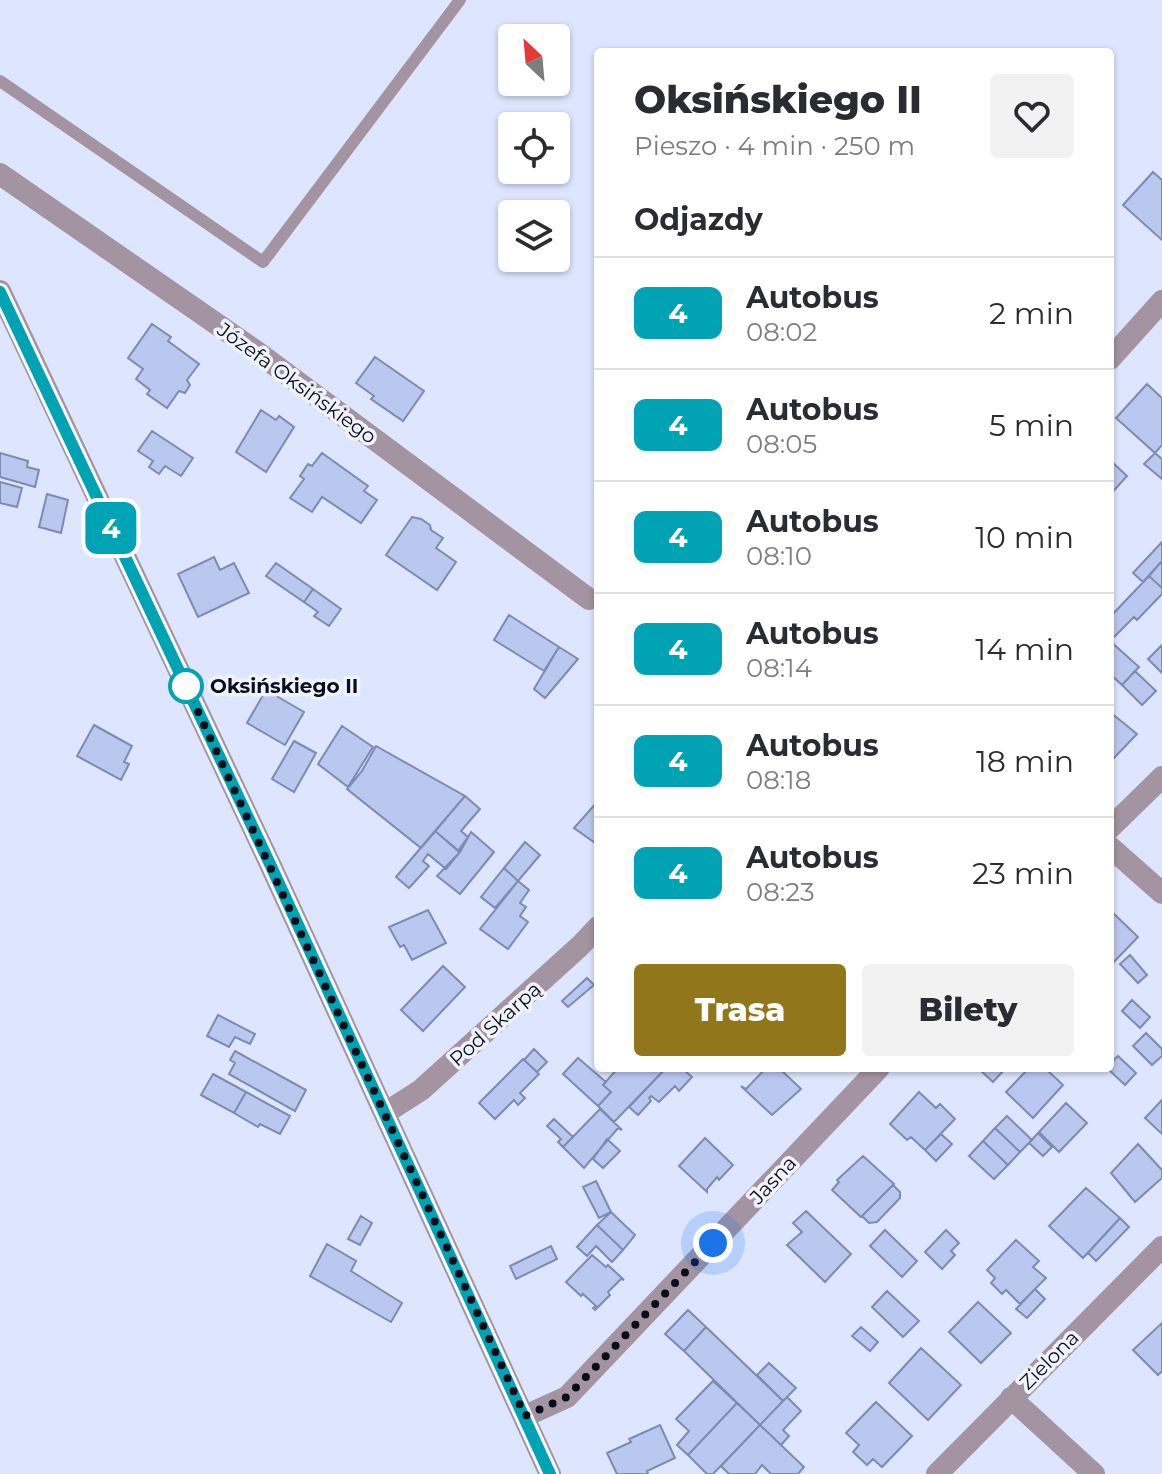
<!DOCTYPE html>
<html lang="pl">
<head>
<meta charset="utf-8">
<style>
  :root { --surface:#fff; --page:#f2f2f3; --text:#2b2b33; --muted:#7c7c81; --line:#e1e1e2; --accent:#91761c }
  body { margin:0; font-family:Montserrat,sans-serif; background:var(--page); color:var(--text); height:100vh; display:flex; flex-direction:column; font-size:30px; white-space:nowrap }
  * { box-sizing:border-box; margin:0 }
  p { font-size:26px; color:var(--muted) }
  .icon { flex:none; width:44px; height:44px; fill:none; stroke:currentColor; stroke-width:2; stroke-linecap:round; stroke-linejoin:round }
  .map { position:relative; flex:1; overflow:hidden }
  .details { position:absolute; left:594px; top:48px; width:520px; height:1024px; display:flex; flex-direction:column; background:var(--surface); border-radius:8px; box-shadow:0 2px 6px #0004 }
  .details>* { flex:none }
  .badge { padding:0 16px; border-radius:12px; font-size:28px; line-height:52px }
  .needle { width:52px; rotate:334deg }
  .buttons { position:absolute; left:498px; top:24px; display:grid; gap:16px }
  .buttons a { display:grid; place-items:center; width:72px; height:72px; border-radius:8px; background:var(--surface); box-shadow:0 2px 6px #0004; font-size:40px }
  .you { position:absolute; width:40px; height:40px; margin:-20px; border:6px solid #fff; border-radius:50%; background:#1a73e8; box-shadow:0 0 0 12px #1a73e833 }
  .map>.badge { position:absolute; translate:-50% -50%; box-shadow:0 0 0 4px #fff }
  h2 { padding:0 40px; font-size:30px; line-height:72px }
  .round { display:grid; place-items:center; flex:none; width:84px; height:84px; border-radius:8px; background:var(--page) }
  .overview { display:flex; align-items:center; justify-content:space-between; height:136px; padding:0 40px }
  h1 { font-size:38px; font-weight:800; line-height:60px }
  .cta { display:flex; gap:16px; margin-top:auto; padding:16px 40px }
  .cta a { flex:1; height:92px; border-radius:8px; background:var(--accent); color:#fff; font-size:32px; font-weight:800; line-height:92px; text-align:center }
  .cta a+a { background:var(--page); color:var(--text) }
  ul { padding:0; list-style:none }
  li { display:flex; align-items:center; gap:24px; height:112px; padding:0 40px; border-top:2px solid var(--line) }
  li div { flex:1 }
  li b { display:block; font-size:30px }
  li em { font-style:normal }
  li .badge { min-width:88px; font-weight:700; text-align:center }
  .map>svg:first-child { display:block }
  .building { fill:#bac7ef; stroke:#7e8ab0; stroke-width:2 }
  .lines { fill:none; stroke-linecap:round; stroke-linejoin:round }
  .service { stroke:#a494a1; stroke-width:12 }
  .minor { stroke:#a494a1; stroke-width:22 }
  .line-casing { stroke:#fff; stroke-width:18 }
  .line { stroke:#00a3b4; stroke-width:12 }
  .walk { stroke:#0a0e1b; stroke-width:8; stroke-dasharray:0 14.4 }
  .stop-dot { fill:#fff; stroke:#00a3b4; stroke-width:4 }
  .labels { text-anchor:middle; stroke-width:7; stroke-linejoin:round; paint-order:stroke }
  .street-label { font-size:20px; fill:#0a0e1b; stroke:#f1f3fc }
  .stop-label { font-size:20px; font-weight:bold; fill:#0a0e1b; stroke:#f1f3fc; text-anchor:start }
</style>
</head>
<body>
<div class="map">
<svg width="1162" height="1474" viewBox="0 0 1162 1474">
  <rect width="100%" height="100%" fill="#dee6ff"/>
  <path class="building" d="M1153,172L1162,180V240L1123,205Z
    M152,324L171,337L168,341L199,364L187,380L190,385L185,393L179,391L167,408L147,394L150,390L136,379L143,369L128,358Z
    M375,357L424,391L403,421L371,399L374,396L356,383Z
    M1147,384L1162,398V445L1155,453L1116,418Z
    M261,410L276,420L279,416L294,427L266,472L236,452Z
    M152,431L193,458L181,476L165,466L159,474L149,467L153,461L138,451Z
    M0,453L28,461L27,467L39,470L35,487L0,477Z
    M322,453L368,486L364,491L377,500L361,523L322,497L312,512L290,498L304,479L300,476L308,464L312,466Z
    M1155,453L1162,459V479L1144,464Z
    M1110,460L1127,476L1110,495Z
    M0,482L22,488L17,507L0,503Z
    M47,494L68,500L61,533L39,527Z
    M412,517L421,519L430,525L431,530L443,538L436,548L456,562L437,590L386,555Z
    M1162,542V561L1143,582L1133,573Z
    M214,557L220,570L234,563L249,593L198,617L178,574Z
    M1162,561V588L1149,576Z
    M276,563L313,589L304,602L266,576Z
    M1149,576L1162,588V594L1137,620L1134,617L1110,641V617Z
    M313,589L341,609L329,626L314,616L318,612L304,602Z
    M509,615L559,647L544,671L494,640Z
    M1110,641L1139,667L1122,685L1110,674Z
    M1162,645V673L1148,659Z
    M559,647L578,659L545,698L534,689Z
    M1135,671L1156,691L1142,705L1122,685Z
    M266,690L304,712L285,745L247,723Z
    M1110,712L1137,734L1112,760L1110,758Z
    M94,725L132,746L124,762L129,764L121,780L77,756Z
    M342,726L373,747L348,787L318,764Z
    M294,741L316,753L294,792L272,779Z
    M376,746L465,796L421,848L347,789L362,771Z
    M465,796L480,809L461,831L468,837L458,851L435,831Z
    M598,801V845L574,828Z
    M435,831L460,852L446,869L428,854L423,861L429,866L409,888L396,877Z
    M471,832L494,852L460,894L437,876L460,852Z
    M525,842L540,855L518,881L504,868Z
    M504,868L518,881L495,908L481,897Z
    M518,881L529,890L520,903L526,907L520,916L528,922L508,949L480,929Z
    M428,910L446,943L412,960L404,945L400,947L389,927Z
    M1110,910L1138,937L1110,966Z
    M1130,955L1147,975L1138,983L1120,964Z
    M443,966L465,987L423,1031L401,1010Z
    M587,978L594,985L568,1007L562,1001Z
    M1132,1000L1150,1017L1140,1028L1122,1011Z
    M218,1015L255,1034L250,1044L235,1037L229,1047L207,1036Z
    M1146,1033L1162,1049V1056L1152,1065L1133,1046Z
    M534,1049L547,1062L537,1072L524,1060Z
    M235,1051L306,1090L295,1111L229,1074L235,1063L230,1060Z
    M1118,1056L1136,1073L1125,1085L1107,1068H1110V1064Z
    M578,1058L606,1082L603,1085L611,1092L598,1106L563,1074Z
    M523,1059L539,1074L520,1093L525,1098L518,1105L514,1100L495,1119L479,1103Z
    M618,1068H666L614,1122L598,1106L611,1092L603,1085Z
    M666,1068H682L692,1077L679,1091L675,1086L659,1102L651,1096L649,1098L651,1101L638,1115L629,1107Z
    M766,1068H779L801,1089L772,1115L741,1086L746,1089Z
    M978,1068H1006L993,1082Z
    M1029,1068H1045L1063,1085L1033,1118L1006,1092Z
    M213,1074L246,1092L234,1113L201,1095Z
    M246,1092L290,1116L280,1134L260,1124L258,1127L234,1113Z
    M919,1092L936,1108L940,1104L955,1119L925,1150L911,1137L907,1140L890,1124Z
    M1162,1100V1134L1145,1118Z
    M1066,1103L1087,1123L1059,1152L1039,1132Z
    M600,1109L622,1130L618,1128L584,1168L563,1147Z
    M1007,1116L1032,1140L1020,1152L995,1128Z
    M554,1119L573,1137L563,1147L558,1142L561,1139L547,1126Z
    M995,1128L1020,1152L1008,1165L983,1141Z
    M1038,1133L1052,1147L1043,1156L1029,1143Z
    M941,1134L952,1144L936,1161L925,1150Z
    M705,1138L733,1165L719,1180L717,1177L707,1189V1192L679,1166Z
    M607,1139L620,1151L603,1168L593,1159Z
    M983,1141L1008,1165L994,1179L969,1156Z
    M1138,1144L1162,1170V1178L1135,1202L1111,1173Z
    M863,1156L894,1184L861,1217L832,1190L839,1182L837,1180Z
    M596,1181L611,1212L599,1218L583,1187Z
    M893,1185L900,1192V1198L877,1222L869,1223L862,1216Z
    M1086,1188L1120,1218L1083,1258L1049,1226Z
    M806,1211L851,1254L825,1282L787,1245L802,1232L793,1223Z
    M611,1212L635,1235L623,1250L597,1225Z
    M361,1216L372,1223L360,1245L348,1239Z
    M1120,1218L1129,1227L1096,1261L1088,1253Z
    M597,1225L623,1250L612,1262L596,1246L587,1256L577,1247Z
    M885,1230L917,1261L902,1277L870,1246Z
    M946,1230L959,1243L951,1251L955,1255L942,1269L925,1252Z
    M1016,1240L1039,1261L1033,1267L1046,1278L1020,1304L1006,1290L1002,1294L991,1283L995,1278L987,1270Z
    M327,1244L356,1261L351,1271L402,1303L391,1322L310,1276Z
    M551,1246L557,1259L516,1279L510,1266Z
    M592,1255L606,1267L608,1265L624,1280L621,1279L608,1292L610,1295L595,1310L593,1308L596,1306L583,1294L581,1296L566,1282Z
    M1035,1289L1045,1299L1027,1318L1016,1309Z
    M887,1291L919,1321L903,1337L872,1307Z
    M978,1302L1011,1333L981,1363L949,1332Z
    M688,1310L706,1327L684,1351L665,1334Z
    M1162,1323V1371L1158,1375L1133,1350Z
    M706,1327L783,1401L760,1425L684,1351Z
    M861,1327L878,1342L870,1351L852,1336Z
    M921,1348L961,1385L928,1420L889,1383Z
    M769,1363L796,1388L783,1401L757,1375Z
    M713,1381L737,1403L688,1455L677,1445L689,1431L676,1419Z
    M787,1397L801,1411L783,1430L789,1436L781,1445L760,1425Z
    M876,1402L912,1436L882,1467L873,1459L867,1465L853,1452L859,1445L846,1433Z
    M737,1403L760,1425L713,1474H707L688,1455Z
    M660,1425L675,1458L647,1471L648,1474H617L607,1453L631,1442L629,1439Z
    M760,1425L804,1467L798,1474H771L762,1465L755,1474H729L721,1466Z"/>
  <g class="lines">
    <path class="service" d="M0,81L263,262L460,0"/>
    <path class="minor" d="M0,174L260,354L589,599
      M0,291L270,864L550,1474
      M1110,359L1162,301
      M1110,828L1162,777
      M1110,847L1162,893
      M385,1113L421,1090L580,946L598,927
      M1011,1398L1094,1474
      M525,1416L567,1397L879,1068
      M937,1474L1162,1247"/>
  </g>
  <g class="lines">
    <g class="line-casing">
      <path id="line" d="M0,292L270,864L550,1474"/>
    </g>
    <use href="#line" class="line"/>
    <path class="walk" d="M186,686L525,1416L567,1397L713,1243"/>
  </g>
  <circle class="stop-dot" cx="186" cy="686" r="16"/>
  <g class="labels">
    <g class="street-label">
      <text transform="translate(297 383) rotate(36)" y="7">Józefa Oksińskiego</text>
      <text transform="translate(495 1024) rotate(-42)" y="7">Pod Skarpą</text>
      <text transform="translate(773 1180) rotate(-47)" y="7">Jasna</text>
      <text transform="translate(1049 1360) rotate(-45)" y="7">Zielona</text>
    </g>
    <g class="stop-label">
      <text x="210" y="693">Oksińskiego II</text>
    </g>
  </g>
</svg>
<div class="buttons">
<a><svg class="needle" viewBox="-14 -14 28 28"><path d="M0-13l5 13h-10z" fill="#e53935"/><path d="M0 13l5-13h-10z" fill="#7c7c81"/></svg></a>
<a><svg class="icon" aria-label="locate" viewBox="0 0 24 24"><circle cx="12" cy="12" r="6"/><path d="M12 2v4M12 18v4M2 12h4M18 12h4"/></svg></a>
<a><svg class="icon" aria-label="layers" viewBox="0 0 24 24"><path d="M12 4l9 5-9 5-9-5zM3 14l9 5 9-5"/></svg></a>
</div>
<div class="you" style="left:713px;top:1243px"></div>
<b class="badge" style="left:111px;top:528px;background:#00a3b4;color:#fff">4</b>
<section class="details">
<div class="overview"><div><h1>Oksińskiego II</h1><p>Pieszo · 4 min · 250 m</p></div><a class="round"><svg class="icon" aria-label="heart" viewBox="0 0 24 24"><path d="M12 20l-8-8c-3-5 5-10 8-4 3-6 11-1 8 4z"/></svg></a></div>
<h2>Odjazdy</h2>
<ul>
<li><span class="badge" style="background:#00a3b4;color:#fff">4</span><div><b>Autobus</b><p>08:02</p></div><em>2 min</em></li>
<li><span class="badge" style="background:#00a3b4;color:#fff">4</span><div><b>Autobus</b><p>08:05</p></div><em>5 min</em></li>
<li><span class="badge" style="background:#00a3b4;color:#fff">4</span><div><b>Autobus</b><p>08:10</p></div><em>10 min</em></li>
<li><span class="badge" style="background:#00a3b4;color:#fff">4</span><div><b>Autobus</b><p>08:14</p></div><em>14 min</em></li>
<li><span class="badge" style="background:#00a3b4;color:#fff">4</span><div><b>Autobus</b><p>08:18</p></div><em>18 min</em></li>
<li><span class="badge" style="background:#00a3b4;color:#fff">4</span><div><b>Autobus</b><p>08:23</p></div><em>23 min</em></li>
</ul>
<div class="cta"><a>Trasa</a><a>Bilety</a></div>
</section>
</div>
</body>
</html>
